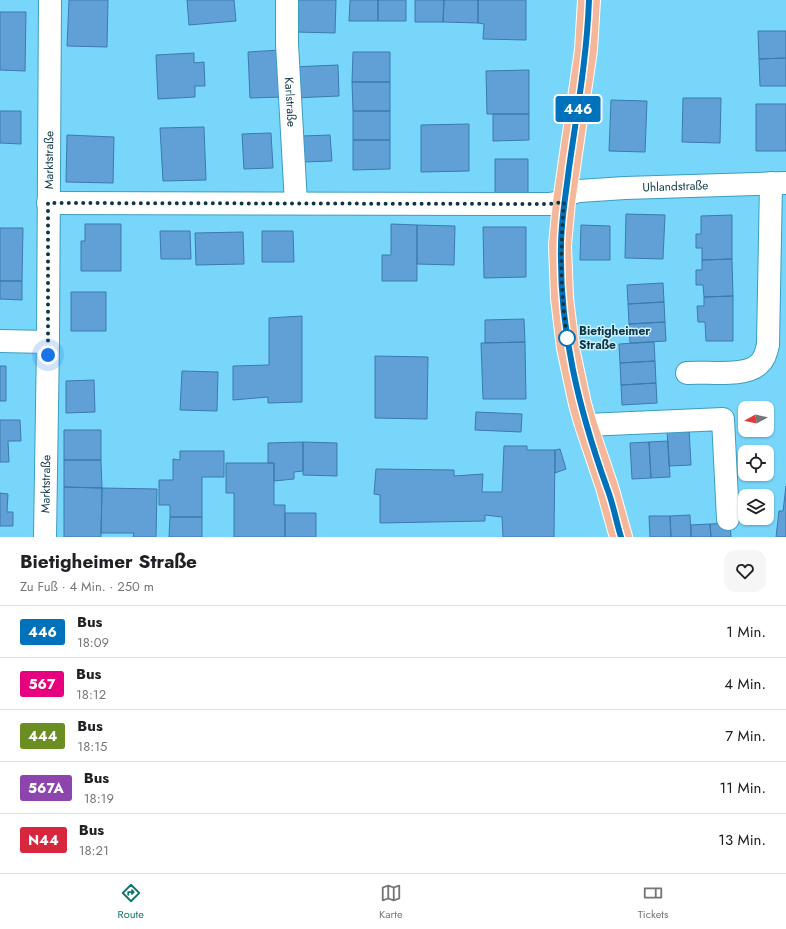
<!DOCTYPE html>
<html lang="de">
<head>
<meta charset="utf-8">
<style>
  :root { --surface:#fff; --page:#f6f6f6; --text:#202124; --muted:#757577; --line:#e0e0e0; --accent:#0f766e }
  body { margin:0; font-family:Jost,sans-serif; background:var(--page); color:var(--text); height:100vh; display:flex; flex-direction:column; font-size:15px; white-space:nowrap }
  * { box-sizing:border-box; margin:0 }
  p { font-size:13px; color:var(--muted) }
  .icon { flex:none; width:22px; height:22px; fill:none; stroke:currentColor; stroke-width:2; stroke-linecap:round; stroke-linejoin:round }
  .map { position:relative; height:537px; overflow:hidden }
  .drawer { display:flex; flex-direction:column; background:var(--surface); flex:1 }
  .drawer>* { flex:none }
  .badge { padding:0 8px; border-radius:3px; font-size:14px; line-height:26px }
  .needle { width:26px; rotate:262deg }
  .controls { position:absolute; left:738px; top:401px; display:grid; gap:8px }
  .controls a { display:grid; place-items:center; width:36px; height:36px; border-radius:8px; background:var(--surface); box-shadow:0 1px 3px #0004; font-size:20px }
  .you { position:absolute; width:20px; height:20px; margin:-10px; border:3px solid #fff; border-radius:50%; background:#1a73e8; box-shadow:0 0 0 6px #1a73e833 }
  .map>.badge { position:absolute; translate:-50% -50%; box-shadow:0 0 0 2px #fff }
  .round { display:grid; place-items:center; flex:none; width:42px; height:42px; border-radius:12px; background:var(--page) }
  .head { display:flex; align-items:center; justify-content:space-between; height:68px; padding:0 20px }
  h1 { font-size:19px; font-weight:700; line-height:30px }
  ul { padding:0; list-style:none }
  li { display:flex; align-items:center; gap:12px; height:52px; padding:0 20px; border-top:1px solid var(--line) }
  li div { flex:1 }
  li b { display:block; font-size:15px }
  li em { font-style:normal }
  li .badge { min-width:44px; font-weight:700; text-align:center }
  .menu { display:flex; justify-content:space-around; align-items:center; height:56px; border-top:1px solid var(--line); background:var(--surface); font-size:11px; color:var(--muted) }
  .menu a { display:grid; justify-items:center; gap:2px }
  .menu .active { color:var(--accent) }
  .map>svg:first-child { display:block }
  .building { fill:#61a0d6; stroke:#3b7aad }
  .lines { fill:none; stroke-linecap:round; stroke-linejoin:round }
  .minor-casing { stroke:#3c9dc1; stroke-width:24 }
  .major-casing { stroke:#fff; stroke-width:24 }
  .minor { stroke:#fff; stroke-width:22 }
  .major { stroke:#f4b79a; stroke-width:22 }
  .line-casing { stroke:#fff; stroke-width:9 }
  .line { stroke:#0072bc; stroke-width:6 }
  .walk { stroke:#0e3746; stroke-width:4; stroke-dasharray:0 7.2 }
  .stop-dot { fill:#fff; stroke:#0072bc; stroke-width:2 }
  .labels { text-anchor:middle; stroke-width:3; stroke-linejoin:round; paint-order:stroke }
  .street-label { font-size:12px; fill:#0e3746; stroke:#cceffe }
  .stop-label { font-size:12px; font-weight:bold; fill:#0e3746; stroke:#cceffe; text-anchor:start }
</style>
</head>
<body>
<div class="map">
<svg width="786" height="537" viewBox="0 0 786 537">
  <rect width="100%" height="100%" fill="#78d6fb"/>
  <path class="building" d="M69,0H108L107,47L67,46Z
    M187,0H234L236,21L189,25Z
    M297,0H336L335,33L296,32Z
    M350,0H378V21H349Z
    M378,0H406V21H378Z
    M415,0H444L443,22H415Z
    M444,0H478V23L443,22Z
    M478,0H526V40L483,39L484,24L478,23Z
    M0,12H26L25,71L0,70Z
    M758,31H786V58L759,59Z
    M280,50L282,97L250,98L248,52Z
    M353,52H390V82H352Z
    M194,53V63L204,62L205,86H195V97L158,99L156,55Z
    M786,58V86H760L759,59Z
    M338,65L339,96L293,98L292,67Z
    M529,70V114H487L486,71Z
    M352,82H390V111H353Z
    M683,98H721L720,143L682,142Z
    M611,100L647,101L645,152L609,151Z
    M756,104H786V151H756Z
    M0,111H21V144L0,143Z
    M353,111H390V140H353Z
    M493,114H529V140L493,141Z
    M469,124V171L421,172V125Z
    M204,127L206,180L163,181L160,128Z
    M271,133L273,168L244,169L242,134Z
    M67,135L114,137L113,183L66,182Z
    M330,135L332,161L303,162L302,136Z
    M353,140H390V169L353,170Z
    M495,159H528V194H495Z
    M626,214L665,215L663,259L625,258Z
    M732,215V259L702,260V248H696V234H701V216Z
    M85,224H121V271H81V241H85Z
    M391,224L417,225V281H382V255H391Z
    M417,225L455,226L454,265L417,264Z
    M581,225L610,226V260H580Z
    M483,227H526V277L484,278Z
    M0,228H23L22,281H0Z
    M160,231H190L191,259H161Z
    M262,231H293L294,262H262Z
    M243,232L244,264L196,265L195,233Z
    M732,259L733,296L704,297L703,285H696V270H702V260Z
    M0,281H22V300L0,299Z
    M663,283L664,302L628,304L627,285Z
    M71,292H106V331H71Z
    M733,296V341H706L705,322H698L697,306H704V297Z
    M664,302L665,322L629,324L628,304Z
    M302,316V402L268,403V397L233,400V366L269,365V318Z
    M524,319L525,342L485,343V320Z
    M665,322L666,341L630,343L629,324Z
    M525,342L526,399H483L481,343Z
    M654,342L655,361L620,363L619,344Z
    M375,356L428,357L427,419L375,418Z
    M655,361L656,383L621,385L620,363Z
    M0,366H6V401H0Z
    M182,371L218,372L217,411L180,410Z
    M94,380L95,412L66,413V381Z
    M656,383L657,403L622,405L621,385Z
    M476,412L522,414L521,432L475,430Z
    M0,420H20L21,441H8L9,462H0Z
    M689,429L691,465L669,466L667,430Z
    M64,430H101V460H64Z
    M668,441L670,477L651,478L649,442Z
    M303,442L337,443V476L303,475Z
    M303,442V471L294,472V479L274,481V463H268V443Z
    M649,442L651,478L632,479L630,443Z
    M504,446H527V450H555L554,537H503L502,517L485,515V521L380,523V495L374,494L376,469L454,470V476L483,474L482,492H502Z
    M560,449L566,469L555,473V450Z
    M180,451H224V477H202V517H170V505H159V480H173V459L180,460Z
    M64,460H101L102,488L64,487Z
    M226,463H274V505H285V537H234V493H226Z
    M786,486V537H776L779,511H783Z
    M64,487L102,488L101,537H64Z
    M102,488L157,489L156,537H133L134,533H101Z
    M0,493L8,494L7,512H13V526H0Z
    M285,513H316V537H285Z
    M690,515L691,537H671L670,516Z
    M649,516H670L671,537H650Z
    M170,517H202V537H169Z
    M730,523L731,537H711L710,524Z
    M710,524L711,537H691V525Z"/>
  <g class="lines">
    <g class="minor-casing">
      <g id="minor">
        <path id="s1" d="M287,0V44L296,203"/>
        <path id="s2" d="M565,195L579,191L625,188L785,183"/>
        <path d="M48,203L550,204L564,202"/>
        <path d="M0,341L48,342"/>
        <path d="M687,373C706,371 745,378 759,364C765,359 766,352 768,345L771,183"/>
        <path d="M586,425L723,419L728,519"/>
        <path id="s3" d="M45,537L48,342L50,0"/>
      </g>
    </g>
    <g class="major-casing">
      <path id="major" d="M589,0L586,50L564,202L560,245L562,298L568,348L580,404L586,425L607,487L621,537"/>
    </g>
    <use href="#minor" class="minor"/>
    <use href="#major" class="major"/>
  </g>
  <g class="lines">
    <g class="line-casing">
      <path id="line" d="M589,0C587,56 577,112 569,168C566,194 561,220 561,246C559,329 579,410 607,488C613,503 616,521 621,537"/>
    </g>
    <use href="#line" class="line"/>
    <path class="walk" d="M48,355V203L550,204L564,202C561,239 560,275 564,312C565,320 566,333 567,338"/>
  </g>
  <circle class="stop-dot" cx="567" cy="338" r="8"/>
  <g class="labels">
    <g class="street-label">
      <text dy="4" stroke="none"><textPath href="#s1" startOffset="102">Karlstraße</textPath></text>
      <text dy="4" stroke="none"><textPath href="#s3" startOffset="377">Marktstraße</textPath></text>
      <text dy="4" stroke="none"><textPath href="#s2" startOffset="111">Uhlandstraße</textPath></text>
      <text dy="4" stroke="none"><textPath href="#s3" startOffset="53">Marktstraße</textPath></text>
    </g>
    <g class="stop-label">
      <text x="579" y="335">Bietigheimer<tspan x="579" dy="14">Straße</tspan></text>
    </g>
  </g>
</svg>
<div class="controls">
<a><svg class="needle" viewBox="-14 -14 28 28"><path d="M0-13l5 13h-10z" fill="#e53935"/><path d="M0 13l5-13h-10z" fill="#757577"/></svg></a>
<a><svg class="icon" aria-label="locate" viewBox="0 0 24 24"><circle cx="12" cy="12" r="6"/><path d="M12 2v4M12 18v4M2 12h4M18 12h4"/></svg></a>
<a><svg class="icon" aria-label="layers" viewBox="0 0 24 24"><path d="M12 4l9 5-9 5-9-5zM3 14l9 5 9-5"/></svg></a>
</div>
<div class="you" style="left:48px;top:355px"></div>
<b class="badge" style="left:578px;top:109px;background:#0072bc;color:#fff">446</b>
</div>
<section class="drawer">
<div class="head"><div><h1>Bietigheimer Straße</h1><p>Zu Fuß · 4 Min. · 250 m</p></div><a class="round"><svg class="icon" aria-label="heart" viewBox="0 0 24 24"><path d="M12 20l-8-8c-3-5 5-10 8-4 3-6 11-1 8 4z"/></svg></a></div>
<ul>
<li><span class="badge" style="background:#0072bc;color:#fff">446</span><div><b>Bus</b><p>18:09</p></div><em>1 Min.</em></li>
<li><span class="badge" style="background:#e6007e;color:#fff">567</span><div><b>Bus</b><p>18:12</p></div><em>4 Min.</em></li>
<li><span class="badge" style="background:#6b8e23;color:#fff">444</span><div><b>Bus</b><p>18:15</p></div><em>7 Min.</em></li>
<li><span class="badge" style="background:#8e44ad;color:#fff">567A</span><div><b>Bus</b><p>18:19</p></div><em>11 Min.</em></li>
<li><span class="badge" style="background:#d7263d;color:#fff">N44</span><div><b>Bus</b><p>18:21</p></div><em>13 Min.</em></li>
</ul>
</section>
<nav class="menu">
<a class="active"><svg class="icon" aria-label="directions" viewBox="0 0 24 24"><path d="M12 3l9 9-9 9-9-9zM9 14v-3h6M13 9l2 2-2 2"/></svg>Route</a>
<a><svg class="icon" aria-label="map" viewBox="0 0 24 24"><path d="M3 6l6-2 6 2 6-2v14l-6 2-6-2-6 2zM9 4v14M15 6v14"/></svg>Karte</a>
<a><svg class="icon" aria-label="tickets" viewBox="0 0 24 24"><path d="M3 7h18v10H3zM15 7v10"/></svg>Tickets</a>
</nav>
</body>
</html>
